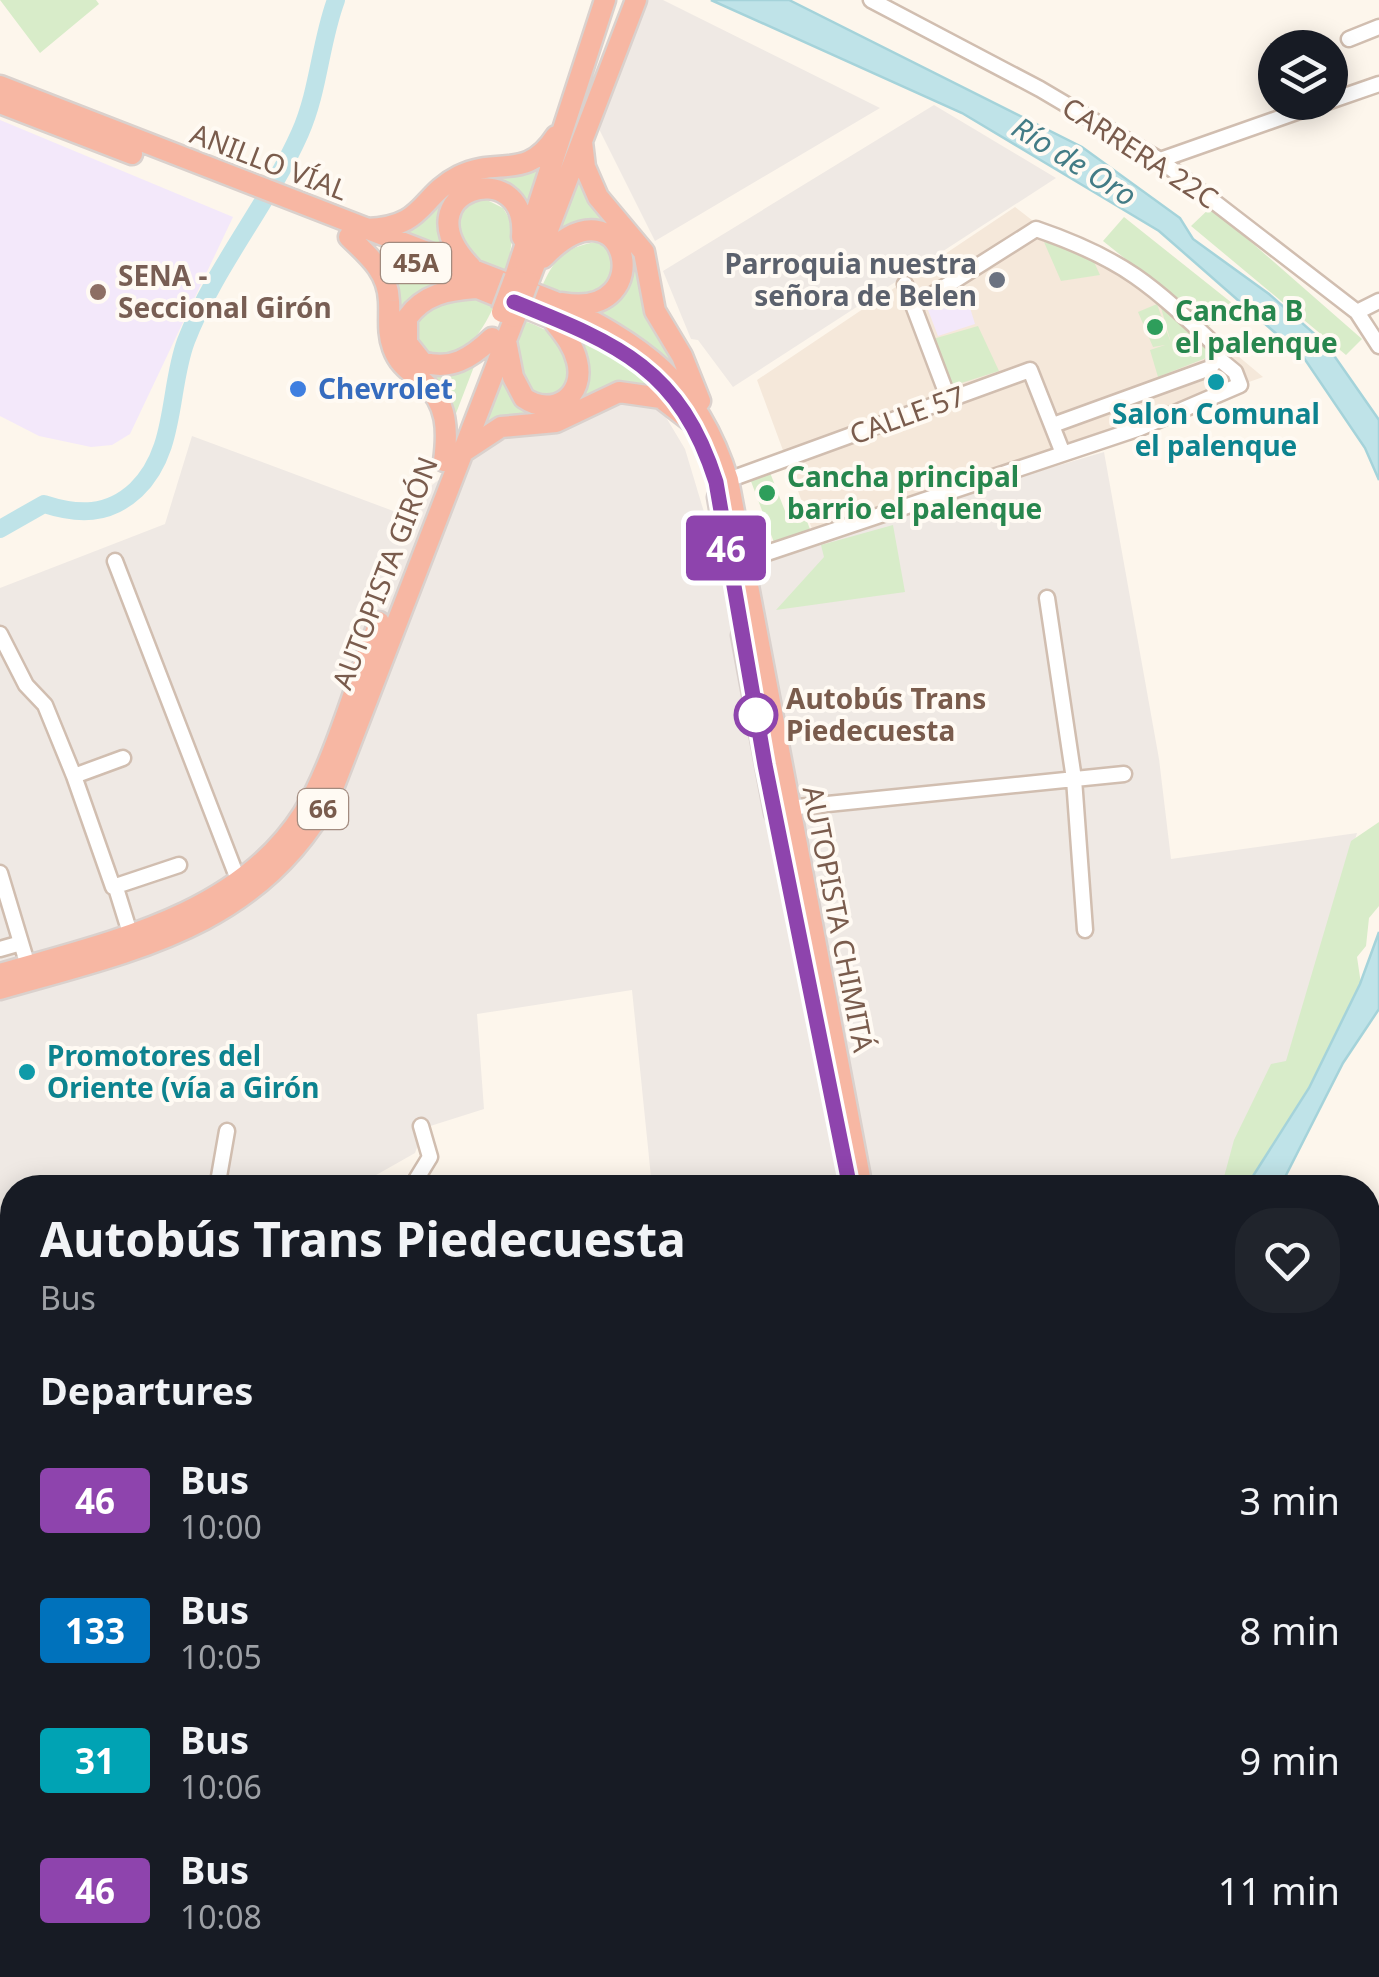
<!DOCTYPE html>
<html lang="en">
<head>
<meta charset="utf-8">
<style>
  :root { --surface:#171b24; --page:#20242c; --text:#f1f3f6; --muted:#9ea1a6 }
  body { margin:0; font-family:"Noto Sans",sans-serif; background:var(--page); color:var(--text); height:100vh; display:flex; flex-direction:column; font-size:38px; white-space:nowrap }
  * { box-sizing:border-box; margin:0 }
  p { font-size:32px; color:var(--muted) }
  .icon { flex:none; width:55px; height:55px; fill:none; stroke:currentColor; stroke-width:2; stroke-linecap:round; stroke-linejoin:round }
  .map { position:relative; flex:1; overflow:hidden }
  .sheet { position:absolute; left:0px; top:1175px; width:1380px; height:802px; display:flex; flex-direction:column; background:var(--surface); border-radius:40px 40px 0 0; box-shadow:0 5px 25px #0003 }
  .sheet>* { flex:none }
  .badge { padding:0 20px; border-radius:8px; font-size:35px; line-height:65px }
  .controls { position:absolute; left:1258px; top:30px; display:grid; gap:20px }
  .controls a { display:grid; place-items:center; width:90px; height:90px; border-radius:50%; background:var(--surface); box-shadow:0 5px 25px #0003; font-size:50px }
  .map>.badge { position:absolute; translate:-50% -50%; box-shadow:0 0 0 5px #fff }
  h2 { padding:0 40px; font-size:38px; line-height:90px }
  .round { display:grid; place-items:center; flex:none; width:105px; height:105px; border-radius:40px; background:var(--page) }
  .summary { display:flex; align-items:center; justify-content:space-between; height:170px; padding:0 40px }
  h1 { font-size:48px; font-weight:700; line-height:75px }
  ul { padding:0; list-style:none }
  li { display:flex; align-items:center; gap:30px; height:130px; padding:0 40px }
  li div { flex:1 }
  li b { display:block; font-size:38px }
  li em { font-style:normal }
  li .badge { min-width:110px; font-weight:700; text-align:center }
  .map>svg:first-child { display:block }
  .residential { fill:#f5e8da }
  .industrial { fill:#efe9e4 }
  .education { fill:#f3e8fa }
  .green { fill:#d8ecc9 }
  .water { fill:#bfe3e8; stroke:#a5d3da; stroke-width:2.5 }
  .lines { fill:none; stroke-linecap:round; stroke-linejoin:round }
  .river { stroke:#bfe3e8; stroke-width:18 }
  .minor-casing { stroke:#d1beb0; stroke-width:19 }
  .highway-casing { stroke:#dad1cd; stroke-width:25 }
  .minor { stroke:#fff; stroke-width:14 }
  .highway { stroke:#f7b7a3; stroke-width:20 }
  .highway-bridge-casing { stroke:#dad1cd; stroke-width:25; stroke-linecap:butt }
  .highway-bridge { stroke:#f7b7a3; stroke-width:20 }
  .line-casing { stroke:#fff; stroke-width:22 }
  .line { stroke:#8e44ad; stroke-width:15 }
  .worship-dot { fill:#6b7280; stroke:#fffaf3; stroke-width:4 }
  .education-dot { fill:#8d6e63; stroke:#fffaf3; stroke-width:4 }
  .leisure-dot { fill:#2e9e5b; stroke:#fffaf3; stroke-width:4 }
  .culture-dot { fill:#0f9aa8; stroke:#fffaf3; stroke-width:4 }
  .shop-dot { fill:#3f7fe0; stroke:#fffaf3; stroke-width:4 }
  .stop-dot { fill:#fff; stroke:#8e44ad; stroke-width:5 }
  .labels { text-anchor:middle; stroke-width:8; stroke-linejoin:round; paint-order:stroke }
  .shield { fill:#fffaf3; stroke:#a28b7f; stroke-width:2.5 }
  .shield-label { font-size:25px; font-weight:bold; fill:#7a5c4d }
  .street-label { font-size:28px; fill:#7a5c4d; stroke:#fffaf3 }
  .worship-label { font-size:28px; font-weight:bold; fill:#5b616d; stroke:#fffaf3; text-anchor:end }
  .education-label { font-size:28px; font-weight:bold; fill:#785e54; stroke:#fffaf3; text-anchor:start }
  .leisure-label { font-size:28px; font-weight:bold; fill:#27864d; stroke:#fffaf3; text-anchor:start }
  .shop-label { font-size:28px; font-weight:bold; fill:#366cbe; stroke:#fffaf3; text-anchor:start }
  .culture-label { font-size:28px; font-weight:bold; fill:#0d838f; stroke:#fffaf3 }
  .stop-label { font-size:28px; font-weight:bold; fill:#7a5c4d; stroke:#fffaf3; text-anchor:start }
  .water-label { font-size:30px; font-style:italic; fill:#437c86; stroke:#fffaf3 }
</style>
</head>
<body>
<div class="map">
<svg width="1379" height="1977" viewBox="0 0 1379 1977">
  <rect width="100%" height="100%" fill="#fdf6ec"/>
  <path class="residential" d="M1015,207L1037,224L1150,282L1263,377L815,537L757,380Z"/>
  <path class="industrial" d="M648,0H663L880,108L655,241L599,129Z
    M934,105L1056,178L733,387L698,340L691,339L663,271Z
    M634,395L661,409L685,449L720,565L1104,452L1159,759L1171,859L1357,833L1287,1066L1224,1187H652L632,990L477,1014L484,1109L424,1128L415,1153L355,1187L12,1188V1295L0,1298V588L165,524L192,436L396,512L492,440L566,428Z
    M690,1965H890L892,1977H808L806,1972L802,1977H691Z"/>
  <path class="education" d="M0,120L233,217L130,434L112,445L91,447L39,436L0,416Z
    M964,288L975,324L938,336L928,310Z"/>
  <path class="green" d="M0,0H96L99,4L40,53Z
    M547,158L531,211L461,189L453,255L390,232C413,215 437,192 463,181C492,167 521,184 547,158Z
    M581,167C586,211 610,212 630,243C651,275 668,339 682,376L643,340L585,308L609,302L622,241L556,235Z
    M485,199L503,208L514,226L507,274L475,261L455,232C460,212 463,202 485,199Z
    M1211,207L1362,339L1346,355L1191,226Z
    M1124,217L1237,307L1209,326L1103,241Z
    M595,242L614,251C621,297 574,298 541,289C553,260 563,248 595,242Z
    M1044,242L1090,253L1100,275L1061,281Z
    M373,253L454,284L432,291L403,341L447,373L475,364L450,429C453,376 433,395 411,367C399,350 381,277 373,253Z
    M481,297L495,303C481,339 440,391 412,335C423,301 449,299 481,297Z
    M1157,304L1171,343L1160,304L1216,354L1158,377L1150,350L1165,345L1153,347L1138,312Z
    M524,321C556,332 564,341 572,374L561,396L542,399L526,387L516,351Z
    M978,326L999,371L949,387L933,339Z
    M569,331L622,360L661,393L640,385L603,389L582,406L478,429L504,367L520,405L577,400Z
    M769,470L785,511L801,505L811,532L775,545L749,476Z
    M893,525L905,592L776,610L824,557L821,545Z
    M1379,822V906L1369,918L1366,946L1357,957L1361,984L1309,1088L1246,1187L1221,1188L1234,1140L1271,1064L1286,1061L1351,841Z
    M1368,1404L1379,1426V1511L1368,1498Z
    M12,1618V1965H634L636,1977H0V1622Z"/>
  <path class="water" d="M711,0H789L1082,147L1180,218L1193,239L1269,294L1326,344L1379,420V480L1365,448L1304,358L1159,231L962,113Z
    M1379,932V1009L1343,1063L1280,1187H1246L1309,1088L1360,984Z
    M1368,1498L1379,1511V1560H1375L1379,1602L1368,1584Z"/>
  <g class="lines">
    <path class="river" d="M0,529L44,504C78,515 108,516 136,490C177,451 168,389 186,341C215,266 268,205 300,133C319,90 320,43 336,0"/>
    <g class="minor-casing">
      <path id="minor" d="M871,0L1040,89L1160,160L1357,312L1379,346
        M1349,39L1379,27
        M1330,101L1379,84
        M1160,160L1325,102
        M905,284L949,400
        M916,305L1036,229C1124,259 1152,285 1218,348V358L1210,368L1053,425
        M1357,312L1379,301
        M728,480L1030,370L1062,451
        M115,561L239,882
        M743,561L1140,428L1240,385L1235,372L1218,358
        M1047,598L1074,779L1085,930
        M0,634L26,685L45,705L74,776L123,758
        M74,776L113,887L179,865
        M788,808L1124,774
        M0,873L28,966
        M116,888L130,933
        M0,949L21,943
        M217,1188L227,1131
        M411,1188L430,1157L421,1126
        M1368,1727L1379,1722
        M1106,1977L1107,1965
        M1274,1977L1275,1965"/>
    </g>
    <g class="highway-casing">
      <path id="highway" d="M0,86L553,301C642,345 697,380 728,480L862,1188
        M0,103L132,154
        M582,142L585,167L598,197L644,252L655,311L682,356L700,401
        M367,229C426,227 419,196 459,176C498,156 526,182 556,136
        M349,237C369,256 388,272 389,301C390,317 387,332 393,348C399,365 410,371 423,382C448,403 448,431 444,461
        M543,258C626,170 662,321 562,303
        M471,267C397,191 529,151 522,237
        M515,277L605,0
        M458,280L588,333
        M528,282L636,0
        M476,288C448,290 424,294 407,318V343L422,362C451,371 471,358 492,338
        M506,341L513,377L524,398C553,418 586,396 577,361C573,344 562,332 552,319
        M463,452L501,427L556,422L619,392L661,398L692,422
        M718,497L730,567
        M742,635L775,813
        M0,974C109,942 238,916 303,814C333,766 358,677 379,622
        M0,989C132,951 260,927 330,796L515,317
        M903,1965L907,1977
        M942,1965V1977"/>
    </g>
    <use href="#minor" class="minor"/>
    <use href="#highway" class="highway"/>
    <g class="highway-bridge-casing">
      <path id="highway-bridge" d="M502,312L515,277
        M515,317L528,282"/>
    </g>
    <use href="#highway-bridge" class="highway-bridge"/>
  </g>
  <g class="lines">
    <g class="line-casing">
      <path id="line" d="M514,302C618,344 680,368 716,482L765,765L850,1188"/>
    </g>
    <use href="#line" class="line"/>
  </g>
  <circle class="worship-dot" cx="997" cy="280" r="10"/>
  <circle class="education-dot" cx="98" cy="292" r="10"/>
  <g class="leisure-dot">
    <circle cx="1155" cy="327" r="10"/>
    <circle cx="767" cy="493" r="10"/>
  </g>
  <g class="culture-dot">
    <circle cx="1216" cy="382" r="10"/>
    <circle cx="27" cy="1072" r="10"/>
  </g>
  <circle class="shop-dot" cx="298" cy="389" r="10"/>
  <circle class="stop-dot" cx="756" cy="715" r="20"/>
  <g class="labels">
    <g class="shield">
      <rect x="381" y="243" width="70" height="40" rx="8"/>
      <rect x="298" y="789" width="50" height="40" rx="8"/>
    </g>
    <g class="shield-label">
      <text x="416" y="272">45A</text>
      <text x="323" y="818">66</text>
    </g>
    <g class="street-label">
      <text transform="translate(1140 153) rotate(33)" y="10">CARRERA 22C</text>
      <text transform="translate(269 162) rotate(21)" y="10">ANILLO VÍAL</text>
      <text transform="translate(907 415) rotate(-20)" y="10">CALLE 57</text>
      <text transform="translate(385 573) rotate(-69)" y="10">AUTOPISTA GIRÓN</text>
      <text transform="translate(838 919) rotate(79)" y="10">AUTOPISTA CHIMITÁ</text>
    </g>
    <g class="worship-label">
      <text x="977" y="274">Parroquia nuestra<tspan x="977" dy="32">señora de Belen</tspan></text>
    </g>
    <g class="education-label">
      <text x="118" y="286">SENA -<tspan x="118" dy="32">Seccional Girón</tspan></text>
    </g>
    <g class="leisure-label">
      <text x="1175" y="321">Cancha B<tspan x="1175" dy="32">el palenque</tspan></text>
      <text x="787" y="487">Cancha principal<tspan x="787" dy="32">barrio el palenque</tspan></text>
    </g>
    <g class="shop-label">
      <text x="318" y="399">Chevrolet</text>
    </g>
    <g class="culture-label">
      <text x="1216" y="424">Salon Comunal<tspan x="1216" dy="32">el palenque</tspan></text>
      <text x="47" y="1066" text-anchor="start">Promotores del<tspan x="47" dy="32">Oriente (vía a Girón</tspan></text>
    </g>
    <g class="stop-label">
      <text x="786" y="709">Autobús Trans<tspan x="786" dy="32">Piedecuesta</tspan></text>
    </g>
    <g class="water-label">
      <text transform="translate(1074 162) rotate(32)" y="10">Río de Oro</text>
    </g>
  </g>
</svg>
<div class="controls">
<a><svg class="icon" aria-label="layers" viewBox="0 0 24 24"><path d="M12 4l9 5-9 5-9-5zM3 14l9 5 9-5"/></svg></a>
</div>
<b class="badge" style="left:726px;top:548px;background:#8e44ad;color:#fff">46</b>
<section class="sheet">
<div class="summary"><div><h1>Autobús Trans Piedecuesta</h1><p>Bus</p></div><a class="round"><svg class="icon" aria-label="heart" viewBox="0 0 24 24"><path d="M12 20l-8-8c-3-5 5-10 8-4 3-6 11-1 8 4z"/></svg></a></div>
<h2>Departures</h2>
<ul>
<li><span class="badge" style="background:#8e44ad;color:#fff">46</span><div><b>Bus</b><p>10:00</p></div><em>3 min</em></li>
<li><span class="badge" style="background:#0072bc;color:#fff">133</span><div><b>Bus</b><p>10:05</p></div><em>8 min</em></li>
<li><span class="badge" style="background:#00a3b4;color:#fff">31</span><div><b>Bus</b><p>10:06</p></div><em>9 min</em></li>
<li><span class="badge" style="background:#8e44ad;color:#fff">46</span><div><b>Bus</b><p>10:08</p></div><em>11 min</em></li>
</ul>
</section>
</div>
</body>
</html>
